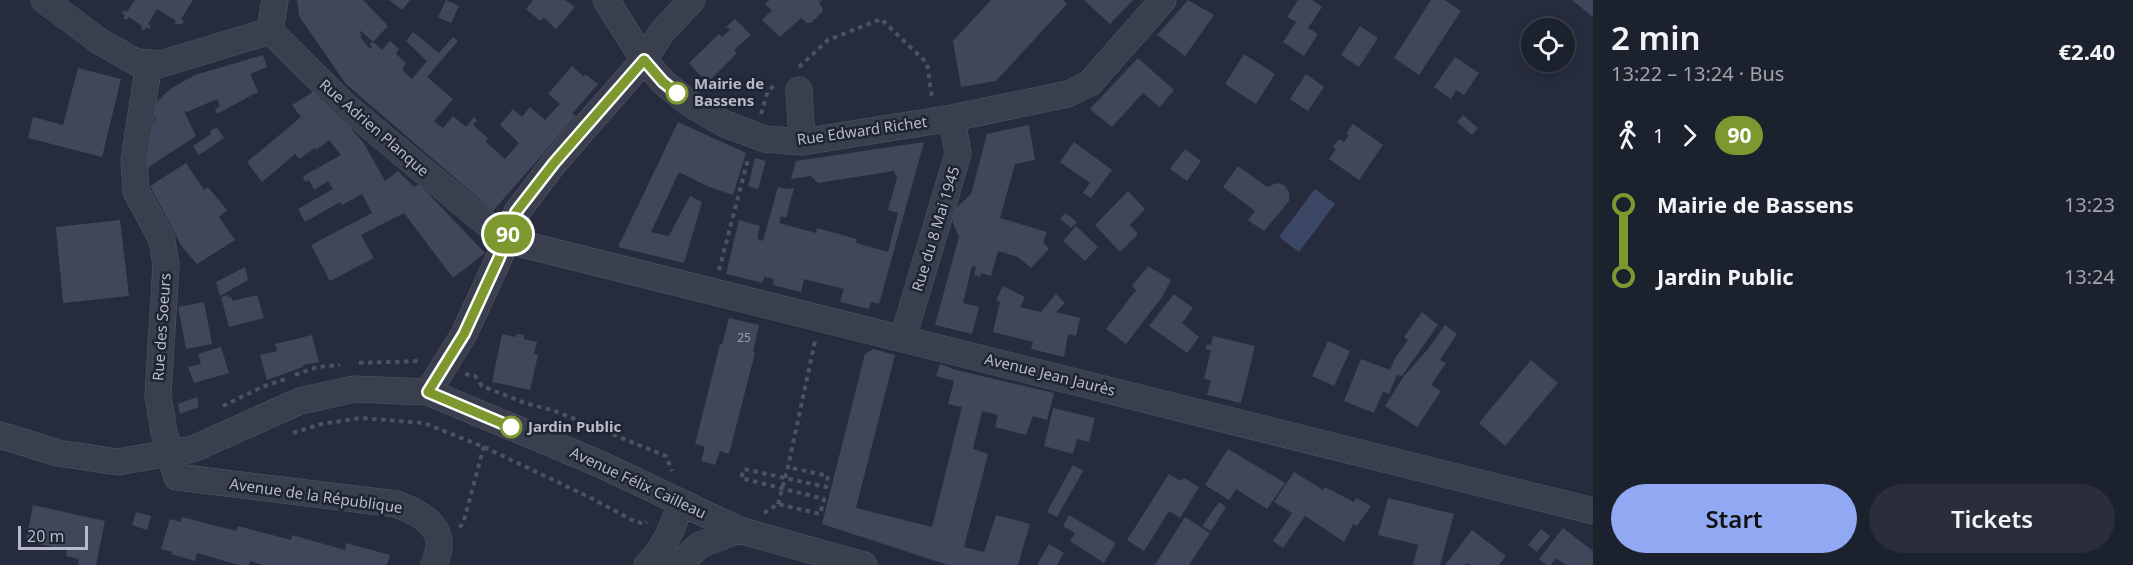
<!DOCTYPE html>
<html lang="en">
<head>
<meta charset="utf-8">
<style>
  :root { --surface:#1c212e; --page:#292e3a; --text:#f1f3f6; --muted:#a0a3aa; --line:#3a3e4a; --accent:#91a8f3 }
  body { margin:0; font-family:"Noto Sans",sans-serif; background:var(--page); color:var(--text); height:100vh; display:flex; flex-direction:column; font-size:22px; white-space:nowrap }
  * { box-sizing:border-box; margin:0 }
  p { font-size:20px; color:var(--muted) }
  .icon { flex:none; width:33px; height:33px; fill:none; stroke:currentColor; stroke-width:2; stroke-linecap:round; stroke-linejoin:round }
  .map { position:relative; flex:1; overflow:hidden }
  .side { display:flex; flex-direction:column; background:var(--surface); width:540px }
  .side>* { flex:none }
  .badge { padding:0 12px; border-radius:20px; font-size:21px; line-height:39px }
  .tools { position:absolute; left:1521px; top:18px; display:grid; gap:12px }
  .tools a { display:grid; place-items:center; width:54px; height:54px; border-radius:50%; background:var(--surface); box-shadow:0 3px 9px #0003,0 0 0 2px var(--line); font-size:30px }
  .scale { position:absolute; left:18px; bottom:15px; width:70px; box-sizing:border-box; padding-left:6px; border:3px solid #b6bac9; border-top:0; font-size:16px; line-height:21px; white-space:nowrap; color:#b6bac9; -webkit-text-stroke:4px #1f2433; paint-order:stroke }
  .map>.badge { position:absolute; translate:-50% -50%; box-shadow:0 0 0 3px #fff }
  .legs { display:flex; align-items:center; gap:9px; height:66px; padding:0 18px; font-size:20px }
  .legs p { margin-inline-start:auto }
  .headline { display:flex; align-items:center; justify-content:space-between; height:102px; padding:0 18px }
  h1 { font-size:33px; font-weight:600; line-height:45px }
  .button { display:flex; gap:12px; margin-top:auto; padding:12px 18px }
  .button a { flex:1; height:69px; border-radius:36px; background:var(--accent); color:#111; font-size:24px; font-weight:600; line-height:69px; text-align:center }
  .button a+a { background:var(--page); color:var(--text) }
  ul { padding:0 18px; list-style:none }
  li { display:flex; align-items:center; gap:21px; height:72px; font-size:22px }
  li i { display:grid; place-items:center; width:9px; height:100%; margin:0 8px; background:currentColor }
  li i::after { content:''; width:15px; height:15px; margin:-8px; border:4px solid; border-radius:50%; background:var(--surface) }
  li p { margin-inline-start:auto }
  li:first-child i { background:linear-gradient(#0000 50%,currentColor 0) }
  li:last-child i { background:linear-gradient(currentColor 50%,#0000 0) }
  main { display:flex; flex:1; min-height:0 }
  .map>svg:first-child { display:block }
  .water { fill:#3c4766 }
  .building { fill:#40475b; fill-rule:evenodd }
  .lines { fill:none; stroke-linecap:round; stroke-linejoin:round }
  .minor-casing { stroke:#525766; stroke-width:27 }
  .path { stroke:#46565c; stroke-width:4; stroke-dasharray:4.5 4.5; stroke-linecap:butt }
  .minor { stroke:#3a3f4e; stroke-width:26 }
  .line-1-casing { stroke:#fff; stroke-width:14 }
  .line-1 { stroke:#7c982e; stroke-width:9 }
  .stop-1-dot { fill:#fff; stroke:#7c982e; stroke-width:3 }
  .labels { text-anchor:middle; stroke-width:5; stroke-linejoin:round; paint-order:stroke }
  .number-label { font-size:12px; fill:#989dae }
  .stop-label { font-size:15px; font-weight:bold; fill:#b6bac9; stroke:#1f2433; text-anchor:start }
  .street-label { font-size:15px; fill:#b6bac9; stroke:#1f2433 }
</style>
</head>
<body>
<main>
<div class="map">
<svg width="1593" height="565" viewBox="0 0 1593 565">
  <rect width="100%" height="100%" fill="#262c3e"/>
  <path class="water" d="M1315,189L1335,204L1299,252L1279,237Z"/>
  <path class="building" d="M135,0H193L181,19L184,21L182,24H175L176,21L157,9L148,24L151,26L149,29L146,27L144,31L141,28L142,26L129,17L127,20L123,18L125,15L122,13L124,10L127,12Z
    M297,0H363L388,26L373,42L382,50L390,41L399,49L396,54L406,63L402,70L412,79L427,61L406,41L413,32L439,53L453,37L458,41L427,77L453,99L434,121L443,128L453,116L466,127L474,117L477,120L473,125L488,138L486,142L505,159L519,143L500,125L513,109L522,117L530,107L545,120L560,104L548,94L572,66L584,77L585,74L598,84L572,114L576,116L493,211L346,84L299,16ZM361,31L373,42L369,44L372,46L370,49L360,37L362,35L359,32Z
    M389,0H410L402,10Z
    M446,0L459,6L451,23L438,17Z
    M533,0H565L575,7L556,29L544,18L540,21L526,9Z
    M769,0H822L819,3L822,7L823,11L811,23H807L801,18L780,37L762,20L772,10L765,4Z
    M991,0H1063L1067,4L996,81L961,87L953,41Z
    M1084,0H1133L1110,24Z
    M1188,0L1214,15L1185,56L1157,35Z
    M1298,0H1312L1322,7L1308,28L1318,34L1304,56L1283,42L1296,22L1287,17Z
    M1431,0H1445L1461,11L1419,75L1394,58Z
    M1572,0H1593V17Z
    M735,19L751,35L734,50L737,53L707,83L689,63L719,34L722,37L730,30L726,27Z
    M1360,26L1378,38L1359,67L1341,55Z
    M1244,54L1275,74L1256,104L1225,84Z
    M263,55L267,67L250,74L258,92L217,114L215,109L220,106L217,99L187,112L184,111L196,136L147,168L146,147L156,117L154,116L157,102L170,89L195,75Z
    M1455,57L1479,73L1464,95L1456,90L1451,99L1434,87Z
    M1138,58L1174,90L1160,107L1143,93L1112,127L1090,109Z
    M78,68L121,79L102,157L28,138L33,117L63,125Z
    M1306,74L1324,87L1308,111L1290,99Z
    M316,90L363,142L385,181L398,171L414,187L419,184L485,253L453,278L404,213L361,235L374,258L330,281L311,245L372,213L362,194L342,205L340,202L305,222L298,209L333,189L328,181L314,190L309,180L305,182L303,176L341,155L329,140L316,150L315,148L299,159L295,154L262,182L247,162L301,117L292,105Z
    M1463,115L1478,128L1472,135L1457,122Z
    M678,122L746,153L733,195L707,186L679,172L651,232L669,236L690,196L702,202L684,263L618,247Z
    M1353,124L1383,145L1359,180L1329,159L1336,149L1333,147L1339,139L1344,142L1349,135L1346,134Z
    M1029,125L1035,160L1015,164L1000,218L1047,232L1043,242L1049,249L1031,268L1018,257L998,251L991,276L981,273L980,277L974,275L976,267L972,266L963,303L979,307L972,334L935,325L959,237L953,223V216L956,208L971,194L987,134Z
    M217,127L224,138L199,155L193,146L211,134L210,131Z
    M924,142L879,304L871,302L869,309L840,302L844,289L804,279L801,292L773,285L774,279L764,277L763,283L726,274L739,220L760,226L757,239L763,241L778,187L788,189L794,188L786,218L781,216L779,223L816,233L817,228L857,239L856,243L888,252L898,213L888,210L897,178L894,171L818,183L811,176L791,179L796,161Z
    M1074,142L1112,170L1091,198L1083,193L1090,183L1060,162Z
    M1185,149L1201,161L1187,181L1170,169Z
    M755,158L766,161L758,189L748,186Z
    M186,163L204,190L208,187L227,210L219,217L235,240L197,264L182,247L150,186Z
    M1238,166L1267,187L1277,183L1284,185L1289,192V201L1264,231L1248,220L1255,211L1223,187Z
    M1128,191L1145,209L1130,225L1138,234L1120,252L1095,225Z
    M1065,213L1077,222L1071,228L1060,219Z
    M120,220L129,296L63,303L56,227Z
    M1076,226L1098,247L1085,261L1063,241Z
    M1148,266L1171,280L1162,297L1126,344L1106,329L1136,290L1132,286Z
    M245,267L248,280L220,296L216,282Z
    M1003,286L1025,297L1020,307L1041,312L1056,294L1065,303L1056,312L1080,318L1076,336L1068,334L1064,357L1031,349L1033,342L993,332L1000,302L996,300Z
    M1174,294L1193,308L1182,323L1199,337L1187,353L1149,326Z
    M228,295L229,298L231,297L233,301L257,295L264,318L229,327L221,297Z
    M204,302L212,344L186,349L178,307Z
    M1422,312L1438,325L1402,376L1397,375L1389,394L1383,391L1374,413L1344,401L1361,359L1390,370L1395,358L1408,340L1404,337Z
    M729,318L759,325L753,352L755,353L729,454L720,451L715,465L701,461L705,447L695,444L720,344L722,345Z
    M1445,325L1457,334L1440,360L1446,363L1431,385L1441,391L1417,427L1385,406L1404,376L1428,349Z
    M502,334L516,337L517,334L524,335V339L537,342L534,354L538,355L530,390L492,382Z
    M312,335L319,362L303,365V367L267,380L260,355L277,351L275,344Z
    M1213,336L1255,346L1241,403L1207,395L1211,380L1204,379L1211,350L1205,349L1207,344L1211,345Z
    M1328,341L1350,351L1334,386L1312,376Z
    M221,347L229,373L194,383L188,367L201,364L198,354Z
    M873,349L895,355L856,508L932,527L962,407L948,404L954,381L936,376L940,364L956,370L1054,393L1047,420L1033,416L1026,435L995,427L998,415L982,411L973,449L988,454L964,547L984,552L996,515L1030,524L1018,565H948L822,524L865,354Z
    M1531,360L1558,383L1505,446L1479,423Z
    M197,397L199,407L180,414L178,404Z
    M1053,408L1095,418L1089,442L1077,439L1073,454L1044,446Z
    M1228,449L1285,483L1267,509L1236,489L1229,500L1205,485Z
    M1073,465L1083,471L1057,517L1047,512Z
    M1294,472L1323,490L1325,487L1354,502L1356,498L1371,506L1357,526L1353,524L1344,542L1305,516L1283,548L1273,541L1292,513L1274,502Z
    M1169,474L1181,481L1184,478L1199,487L1180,518L1169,511L1144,551L1127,540Z
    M1388,498L1454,514L1440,565H1413L1418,545L1378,535Z
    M1219,502L1226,507L1211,531L1202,526Z
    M33,505L105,521L96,565H78L79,559L66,556L67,550L26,541Z
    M136,512L151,516L147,530L132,525Z
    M1069,515L1116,543L1104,563L1070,541L1075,533L1063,526Z
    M182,517L236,531L238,526L291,540L292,535L345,550L346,543L390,555L387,565H263L250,561L249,565H239L197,553L195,561L171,554L172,552L161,549L170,519L181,522Z
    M1185,517L1210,533L1189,565H1155Z
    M1563,528L1593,551V565H1566L1556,558L1551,565H1547L1539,559Z
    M1541,529L1550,536L1537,552L1528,545Z
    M1472,530L1506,556L1499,565H1470L1467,563L1465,565H1445Z
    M1049,544L1064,553L1057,565H1037Z"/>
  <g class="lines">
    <g class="minor-casing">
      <path id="minor" d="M44,0L99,41L136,62L161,64L270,31
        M275,0L270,31L348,108L506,240L1593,511
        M606,0L644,60L663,82L689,103L725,124L765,139L802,142L952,118L1068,94L1090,83L1163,0
        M149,63L134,160L136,191L162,240L166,265L158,395L164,432L177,477L396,504C415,511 440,522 439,546C439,552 436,559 434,565
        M799,90L802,142
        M903,338L958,154L952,118
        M428,392L464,334L499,258L517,212L554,163L644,60L662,32L692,0
        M0,435L58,453L118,462L193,449L300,401L354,389L428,392L600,464L739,530L864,565
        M647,565C665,548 673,526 681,503
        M678,565L700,545L739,530"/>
    </g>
    <path class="path" d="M799,67L828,40L881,19L927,63L932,98
      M761,114L768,91L776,84
      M719,270L748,159
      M359,363L420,361
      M465,374L475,376L482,386L525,403L555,411L666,456L672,471
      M295,375L317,367L340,365
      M223,406L262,387L285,379
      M293,433L321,424L361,418L424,423L484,447L589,497L634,521L644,524L647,522
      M778,504L788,467L815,341
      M764,513L778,504L820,514L824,499L741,478L744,469L826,487L828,476L788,467
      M459,527L463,524L484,446"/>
    <use href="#minor" class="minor"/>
  </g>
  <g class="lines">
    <g class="line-1-casing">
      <path id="line-1" d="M511,427L428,392L464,334L499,258L516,212L554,163L644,60L663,82L677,93"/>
    </g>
    <use href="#line-1" class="line-1"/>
  </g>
  <g class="stop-1-dot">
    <circle cx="677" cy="93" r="10"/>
    <circle cx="511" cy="427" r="10"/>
  </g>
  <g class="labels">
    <g class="number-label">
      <text x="744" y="342">25</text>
    </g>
    <g class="stop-label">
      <text x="694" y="89">Mairie de<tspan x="694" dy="17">Bassens</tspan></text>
      <text x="528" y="432">Jardin Public</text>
    </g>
    <g class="street-label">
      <text transform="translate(374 128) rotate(41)" y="5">Rue Adrien Planque</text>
      <text transform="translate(862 131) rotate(-8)" y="5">Rue Edward Richet</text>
      <text transform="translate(936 229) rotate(-73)" y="5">Rue du 8 Mai 1945</text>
      <text transform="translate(162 327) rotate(-86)" y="5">Rue des Soeurs</text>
      <text transform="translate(1050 375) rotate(14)" y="5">Avenue Jean Jaurès</text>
      <text transform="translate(638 483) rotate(25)" y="5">Avenue Félix Cailleau</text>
      <text transform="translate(316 496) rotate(8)" y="5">Avenue de la République</text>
    </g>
  </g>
</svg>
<div class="tools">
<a><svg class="icon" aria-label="locate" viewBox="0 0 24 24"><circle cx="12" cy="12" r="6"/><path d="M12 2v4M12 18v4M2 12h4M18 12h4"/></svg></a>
</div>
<div class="scale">20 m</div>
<b class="badge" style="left:508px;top:234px;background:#7c982e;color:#fff">90</b>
</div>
<section class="side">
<div class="headline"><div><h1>2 min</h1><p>13:22 – 13:24 · Bus</p></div><b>€2.40</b></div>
<div class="legs"><svg class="icon" aria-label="walk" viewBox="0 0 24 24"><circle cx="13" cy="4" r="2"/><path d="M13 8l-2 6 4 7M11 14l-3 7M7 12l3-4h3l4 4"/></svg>1<svg class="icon" aria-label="forward" viewBox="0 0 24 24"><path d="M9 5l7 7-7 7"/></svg><b class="badge" style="background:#7c982e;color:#fff">90</b></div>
<ul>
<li><i style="color:#7c982e"></i><b>Mairie de Bassens</b><p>13:23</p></li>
<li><i style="color:#7c982e"></i><b>Jardin Public</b><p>13:24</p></li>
</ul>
<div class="button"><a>Start</a><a>Tickets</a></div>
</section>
</main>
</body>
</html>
